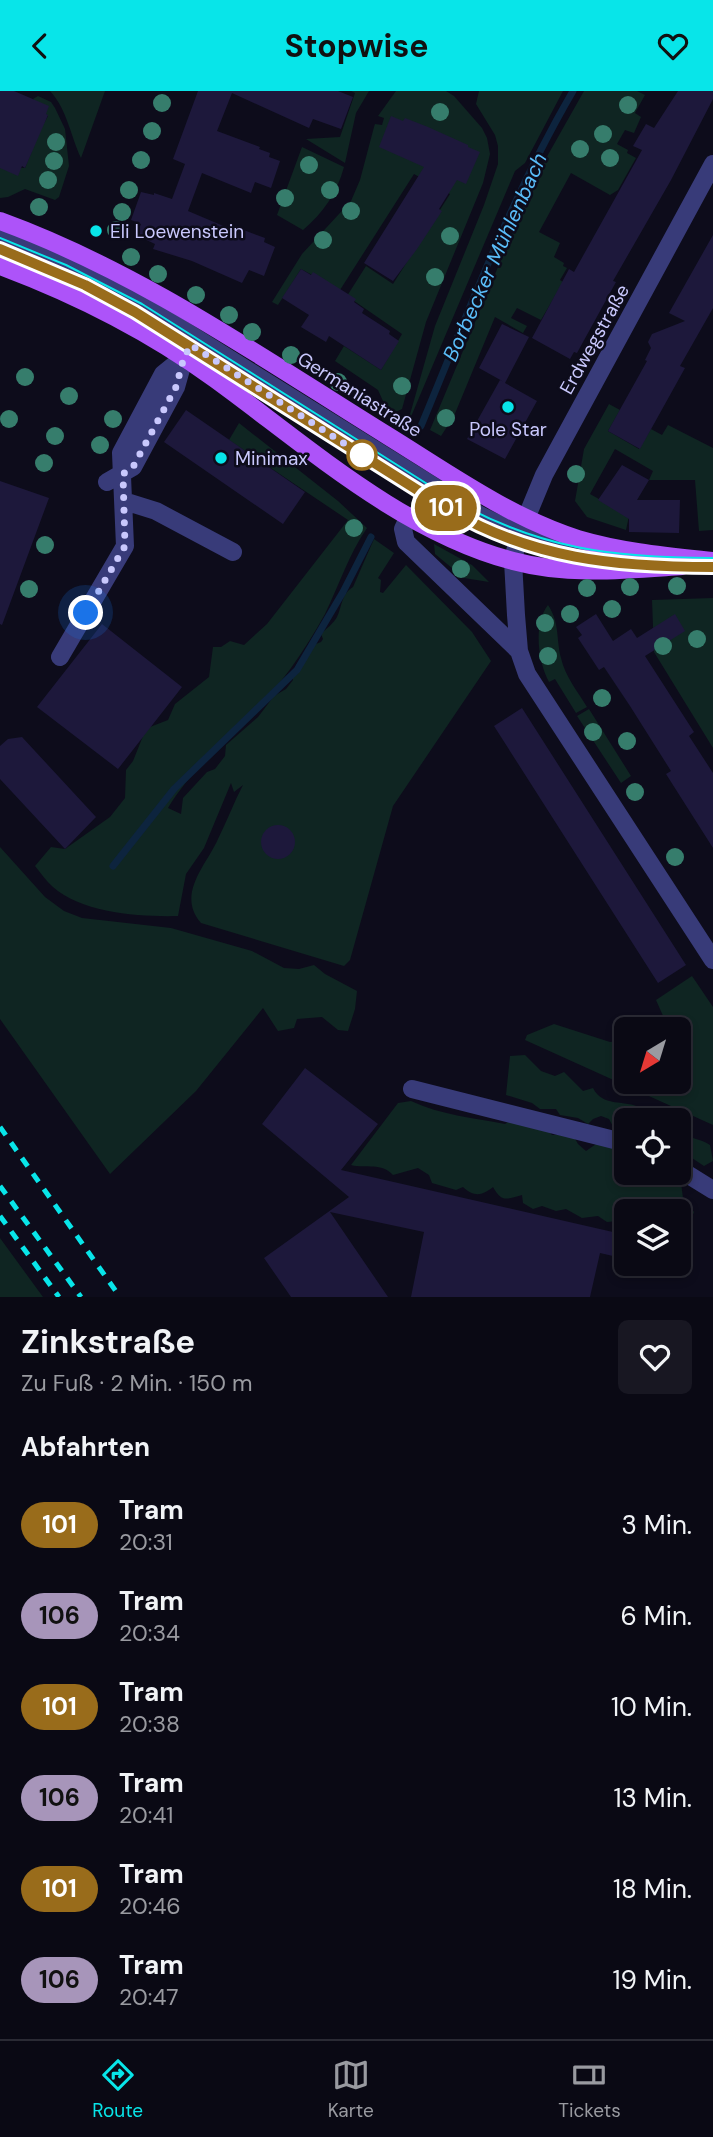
<!DOCTYPE html>
<html lang="de">
<head>
<meta charset="utf-8">
<style>
  :root { --surface:#0a0914; --page:#181722; --text:#f1f3f6; --muted:#999aa0; --line:#2a2a34; --accent:#08e5e9 }
  body { margin:0; font-family:"DM Sans",sans-serif; background:var(--page); color:var(--text); height:100vh; display:flex; flex-direction:column; font-size:26px; white-space:nowrap }
  * { box-sizing:border-box; margin:0 }
  p { font-size:23px; color:var(--muted) }
  .icon { flex:none; width:38px; height:38px; fill:none; stroke:currentColor; stroke-width:2; stroke-linecap:round; stroke-linejoin:round }
  .map { position:relative; height:1206px; overflow:hidden }
  .side { display:flex; flex-direction:column; background:var(--surface); flex:1 }
  .side>* { flex:none }
  .badge { padding:0 14px; border-radius:23px; font-size:24px; line-height:46px }
  .needle { width:46px; rotate:218deg }
  .controls { position:absolute; left:614px; top:926px; display:grid; gap:14px }
  .controls a { display:grid; place-items:center; width:77px; height:77px; border-radius:10px; background:var(--surface); box-shadow:0 4px 10px #0003,0 0 0 2px var(--line); font-size:35px }
  .you { position:absolute; width:35px; height:35px; margin:-18px; border:5px solid #fff; border-radius:50%; background:#1a73e8; box-shadow:0 0 0 10px #1a73e833 }
  .map>.badge { position:absolute; translate:-50% -50%; box-shadow:0 0 0 4px #fff }
  h2 { padding:0 21px; font-size:26px; line-height:63px }
  .round { display:grid; place-items:center; flex:none; width:74px; height:74px; border-radius:10px; background:var(--page) }
  .head { display:flex; align-items:center; justify-content:space-between; height:119px; padding:0 21px }
  h1 { font-size:33px; font-weight:700; line-height:52px }
  ul { padding:0; list-style:none }
  li { display:flex; align-items:center; gap:21px; height:91px; padding:0 21px }
  li div { flex:1 }
  li b { display:block; font-size:26px }
  li em { font-style:normal }
  li .badge { min-width:77px; font-weight:700; text-align:center }
  header { display:flex; justify-content:space-between; align-items:center; height:91px; padding:0 21px; background:var(--accent); color:#111; font-size:32px; font-weight:700 }
  .dock { display:flex; justify-content:space-around; align-items:center; height:98px; border-top:2px solid var(--line); background:var(--surface); font-size:19px; color:var(--muted) }
  .dock a { display:grid; justify-items:center; gap:4px }
  .dock .on { color:var(--accent) }
  .map>svg:first-child { display:block }
  .green { fill:#0f2522 }
  .lines { fill:none; stroke-linecap:round; stroke-linejoin:round }
  .stream { stroke:#0d243e; stroke-width:7 }
  .building { fill:#1d183b }
  .minor { stroke:#383b79; stroke-width:18 }
  .major { stroke:#ad53f9; stroke-width:18 }
  .tram { stroke:#08e5e9; stroke-width:2 }
  .rail { stroke:#08e5e9; stroke-width:5; stroke-dasharray:10 9; stroke-linecap:butt }
  .tree { fill:#367d6c }
  .line-casing { stroke:#fff; stroke-width:16 }
  .line { stroke:#996c1b; stroke-width:10 }
  .walk { stroke:#c9c8fd; stroke-width:7; stroke-dasharray:0 12.6 }
  .poi-dot { fill:#08e5e9; stroke:#0d0c1b; stroke-width:2.5 }
  .stop-dot { fill:#fff; stroke:#996c1b; stroke-width:3.5 }
  .labels { text-anchor:middle; stroke-width:5; stroke-linejoin:round; paint-order:stroke }
  .poi-label { font-size:19px; fill:#c9c8fd; stroke:#0d0c1b; text-anchor:start }
  .street-label { font-size:19px; fill:#c9c8fd; stroke:#0d0c1b }
  .water-label { font-size:21px; font-style:italic; fill:#5abdf9; stroke:#0d0c1b }
</style>
</head>
<body>
<header><svg class="icon" aria-label="back" viewBox="0 0 24 24"><path d="M15 5l-7 7 7 7"/></svg>Stopwise<svg class="icon" aria-label="heart" viewBox="0 0 24 24"><path d="M12 20l-8-8c-3-5 5-10 8-4 3-6 11-1 8 4z"/></svg></header>
<div class="map">
<svg width="713" height="1206" viewBox="0 0 713 1206">
  <rect width="100%" height="100%" fill="#0d0c1b"/>
  <path class="green" d="M50,0H105L81,67C71,46 67,18 50,0Z
    M351,0H369L356,22L345,72L306,48L340,46L355,2Z
    M396,0H446L454,5L482,37L487,47L490,63L483,92L426,231L402,318L392,323L387,319L378,299L335,270L344,255L381,279L402,243L347,205L366,175L393,193L450,103L414,83L340,199L301,178L278,214L272,211L302,163L351,110L360,89L374,36L375,33L382,34L384,27L378,25Z
    M479,0H563L525,72L515,80L410,328L409,327L435,235L484,114L498,73V55L495,44L476,13Z
    M584,0H637L645,4L635,22L641,26L634,42L625,39L617,53L628,59L627,62L636,67L618,99L610,104L571,82L539,141L560,152L554,166L564,172L563,175L567,177L560,189L563,191L541,229L517,217L511,227L527,235L523,242L495,226L454,325L441,345L430,339L536,85Z
    M38,5L51,11L55,17L65,38L69,75L59,106L55,109L25,98L8,106L0,107V77H25L32,60L29,59L48,25L33,8Z
    M302,56L344,76C337,102 323,122 303,139L277,124Z
    M609,313L620,319L608,340L639,358L651,338L662,344L668,334L713,357V439L699,440L695,389H649L653,380L615,358L590,403L629,425L626,439L587,426L575,410L584,358Z
    M239,332L338,410L367,437C349,463 339,494 325,523C315,541 303,560 291,577C255,627 200,664 168,717L181,723L183,707L207,681L215,678L225,665L226,654L258,626L274,605L286,598L293,589C292,574 307,555 321,551L323,548L321,543C327,537 333,533 337,526C342,516 341,503 353,496L374,448L394,462L378,487L381,489L380,501L383,502L406,474L472,541L491,570L393,715L350,869L344,875L201,832C176,803 206,775 218,748C227,730 234,711 243,694L234,701L231,692L204,757L186,783L178,825C140,826 82,822 53,796C46,790 41,782 35,775L51,756L65,758L110,726L125,707L126,679L133,670L143,645L150,636L168,629L175,613L209,586L213,556H221L230,550L244,554L267,533L348,429L229,349Z
    M434,453L472,474L489,491L464,487L435,463Z
    M713,507V657L654,561L652,509Z
    M548,514C560,532 556,548 561,567C565,585 578,601 587,616L576,622L555,588L549,591C538,571 533,533 548,514Z
    M589,618L631,685L621,692L577,625Z
    M0,756L45,806L64,820L82,827L171,837L252,860L284,877L299,878L314,874L325,883L357,900L355,918L348,940L338,939L322,926L297,928L294,937L278,940L263,917L196,1000L110,1083L0,928Z
    M692,885L713,916V1034L525,949L527,944L554,933L610,951L618,950L626,967V990H679V938H651L657,928L664,927L656,909Z
    M525,964L541,980L555,985L564,981L583,1000L593,997C603,1017 625,1008 641,1017L643,1027L658,1029H626V1044L615,1039L609,1028L601,1025L593,1028L588,1033L578,1027L560,1024L556,1018H540L532,1012L506,1004L510,965Z
    M411,1010C441,1024 473,1027 505,1033L512,1028L548,1039L552,1044L565,1043L574,1046L578,1053L586,1060L599,1051L610,1053L626,1065V1082H657L660,1087L671,1082L681,1092L683,1107L694,1121L692,1126L680,1129L679,1120H626V1135L618,1130L607,1131L598,1125L582,1127L566,1118L556,1120L542,1115L533,1118L523,1112L522,1104C506,1108 502,1112 493,1096C482,1105 474,1106 463,1096L456,1099L432,1092L429,1084L418,1077L393,1084C381,1071 367,1078 351,1074L398,1012Z
    M679,1041C689,1048 700,1047 710,1054L713,1070L704,1075L686,1063L679,1067Z
    M0,1147L43,1206H0Z"/>
  <g class="lines">
    <path class="stream" d="M421,335C468,222 511,106 573,0
      M113,775L174,698L297,579L343,501L371,446"/>
  </g>
  <path class="building" d="M0,0H14L49,15L46,23L48,24L25,77L22,75L18,85L0,77Z
    M198,0H338L353,6L341,38L313,28L309,37L232,2L217,40L260,56L259,58L270,62L269,66L280,70L271,97L255,91L251,102L202,82L188,120L240,142L241,138L265,147L264,151L275,156L264,185L249,179L242,192L192,170L153,158L155,153L136,144L141,133L131,129L141,101L154,104V102L172,108L185,73L173,68Z
    M678,0H713V8L671,89L613,190L616,191L577,262L574,261L570,268L532,247L569,178L574,181L642,59L633,55L646,33L654,37Z
    M391,25L403,30L405,27L428,36L468,54V56L480,61L466,93L457,89L439,118L442,120L417,158L393,190L364,172L424,76L379,56Z
    M713,144V217L680,275L685,277L640,358L608,340L647,270L645,269L651,257L648,251L652,243L685,230L669,222Z
    M301,178L311,184L313,181L356,208L354,211L364,218L362,222L390,240L389,243L399,250L381,279L329,245L326,251L301,236L309,224L282,207Z
    M502,233L529,246L505,292L537,310L505,368L467,348L500,289L504,291L479,277Z
    M186,319L305,401L283,433L164,351Z
    M622,374L649,389L637,409H680L679,442L629,441V428L598,409Z
    M0,390L49,407L2,534L0,533Z
    M596,523L613,550L631,538L637,547L675,523L685,540L645,565L694,641L689,645L713,682V757L666,683L671,680L630,615L604,576L599,579L578,547L582,544L576,536Z
    M102,533L182,596L118,678L37,616Z
    M522,617L686,874L658,892L494,635Z
    M22,646L96,726L65,758L0,688V655L8,648Z
    M261 751a17 17 0 1 1 34 0a17 17 0 1 1-34 0Z
    M305,977L378,1033L341,1079L626,1144V1168L600,1162L590,1206H411L424,1141L330,1121L388,1206H291L264,1167L349,1106L262,1033Z"/>
  <g class="lines">
    <path class="minor" d="M713,73L544,384L518,447L513,470L516,524L519,560L527,583L713,869
      M0,147L66,174L142,213L478,423C518,444 563,457 608,462
      M107,391L133,376L176,296L185,264
      M124,410L156,420L233,461
      M409,425L403,438L406,451L519,560
      M60,566L125,455L121,362L163,283L184,266
      M412,998L626,1052
      M679,1078L713,1099"/>
    <path class="major" d="M0,130C140,181 262,267 388,345C448,382 509,426 578,448C622,461 667,465 713,470
      M0,175C75,203 150,241 215,288C306,354 402,441 513,470C569,485 624,479 682,475"/>
    <path class="tram" d="M0,147L66,174L142,213L451,408C540,458 613,467 713,467
      M320,337L376,373"/>
    <path class="rail" d="M0,1036L120,1206
      M0,1095L81,1206
      M0,1125L59,1206"/>
  </g>
  <g class="tree">
    <circle cx="162" cy="12" r="9"/>
    <circle cx="628" cy="14" r="9"/>
    <circle cx="440" cy="21" r="9"/>
    <circle cx="152" cy="40" r="9"/>
    <circle cx="603" cy="43" r="9"/>
    <circle cx="56" cy="51" r="9"/>
    <circle cx="580" cy="58" r="9"/>
    <circle cx="610" cy="67" r="9"/>
    <circle cx="141" cy="69" r="9"/>
    <circle cx="54" cy="70" r="9"/>
    <circle cx="309" cy="74" r="9"/>
    <circle cx="48" cy="89" r="9"/>
    <circle cx="129" cy="99" r="9"/>
    <circle cx="330" cy="99" r="9"/>
    <circle cx="285" cy="107" r="9"/>
    <circle cx="39" cy="116" r="9"/>
    <circle cx="351" cy="120" r="9"/>
    <circle cx="122" cy="121" r="9"/>
    <circle cx="116" cy="139" r="9"/>
    <circle cx="450" cy="145" r="9"/>
    <circle cx="323" cy="149" r="9"/>
    <circle cx="131" cy="166" r="9"/>
    <circle cx="158" cy="183" r="9"/>
    <circle cx="435" cy="186" r="9"/>
    <circle cx="196" cy="204" r="9"/>
    <circle cx="229" cy="224" r="9"/>
    <circle cx="252" cy="241" r="9"/>
    <circle cx="291" cy="264" r="9"/>
    <circle cx="25" cy="286" r="9"/>
    <circle cx="338" cy="291" r="9"/>
    <circle cx="402" cy="295" r="9"/>
    <circle cx="69" cy="305" r="9"/>
    <circle cx="446" cy="327" r="9"/>
    <circle cx="9" cy="328" r="9"/>
    <circle cx="113" cy="328" r="9"/>
    <circle cx="55" cy="345" r="9"/>
    <circle cx="100" cy="354" r="9"/>
    <circle cx="44" cy="372" r="9"/>
    <circle cx="576" cy="383" r="9"/>
    <circle cx="354" cy="437" r="9"/>
    <circle cx="45" cy="454" r="9"/>
    <circle cx="461" cy="478" r="9"/>
    <circle cx="677" cy="495" r="9"/>
    <circle cx="630" cy="496" r="9"/>
    <circle cx="587" cy="497" r="9"/>
    <circle cx="29" cy="498" r="9"/>
    <circle cx="612" cy="518" r="9"/>
    <circle cx="570" cy="523" r="9"/>
    <circle cx="545" cy="532" r="9"/>
    <circle cx="697" cy="548" r="9"/>
    <circle cx="663" cy="555" r="9"/>
    <circle cx="548" cy="565" r="9"/>
    <circle cx="602" cy="607" r="9"/>
    <circle cx="593" cy="641" r="9"/>
    <circle cx="627" cy="650" r="9"/>
    <circle cx="635" cy="701" r="9"/>
    <circle cx="675" cy="766" r="9"/>
  </g>
  <g class="lines">
    <g class="line-casing">
      <path id="line" d="M0,158L85,194L135,221L446,417C531,468 616,476 713,476"/>
    </g>
    <use href="#line" class="line"/>
    <path class="walk" d="M86,522L125,455L123,383L133,376L176,296L184,266L191,254L362,364"/>
  </g>
  <g class="poi-dot">
    <circle cx="96" cy="140" r="7"/>
    <circle cx="508" cy="316" r="7"/>
    <circle cx="221" cy="367" r="7"/>
  </g>
  <circle class="stop-dot" cx="362" cy="364" r="14"/>
  <g class="labels">
    <g class="poi-label">
      <text x="110" y="147">Eli Loewenstein</text>
      <text x="508" y="345" text-anchor="middle">Pole Star</text>
      <text x="235" y="374">Minimax</text>
    </g>
    <g class="street-label">
      <text transform="translate(594 248) rotate(-61)" y="7">Erdwegstraße</text>
      <text transform="translate(360 303) rotate(32)" y="7">Germaniastraße</text>
    </g>
    <g class="water-label">
      <text transform="translate(495 166) rotate(-66)" y="7">Borbecker Mühlenbach</text>
    </g>
  </g>
</svg>
<div class="controls">
<a><svg class="needle" viewBox="-14 -14 28 28"><path d="M0-13l5 13h-10z" fill="#e53935"/><path d="M0 13l5-13h-10z" fill="#999aa0"/></svg></a>
<a><svg class="icon" aria-label="locate" viewBox="0 0 24 24"><circle cx="12" cy="12" r="6"/><path d="M12 2v4M12 18v4M2 12h4M18 12h4"/></svg></a>
<a><svg class="icon" aria-label="layers" viewBox="0 0 24 24"><path d="M12 4l9 5-9 5-9-5zM3 14l9 5 9-5"/></svg></a>
</div>
<div class="you" style="left:86px;top:522px"></div>
<b class="badge" style="left:446px;top:417px;background:#996c1b;color:#fff">101</b>
</div>
<section class="side">
<div class="head"><div><h1>Zinkstraße</h1><p>Zu Fuß · 2 Min. · 150 m</p></div><a class="round"><svg class="icon" aria-label="heart" viewBox="0 0 24 24"><path d="M12 20l-8-8c-3-5 5-10 8-4 3-6 11-1 8 4z"/></svg></a></div>
<h2>Abfahrten</h2>
<ul>
<li><span class="badge" style="background:#996c1b;color:#fff">101</span><div><b>Tram</b><p>20:31</p></div><em>3 Min.</em></li>
<li><span class="badge" style="background:#a795ba;color:#111">106</span><div><b>Tram</b><p>20:34</p></div><em>6 Min.</em></li>
<li><span class="badge" style="background:#996c1b;color:#fff">101</span><div><b>Tram</b><p>20:38</p></div><em>10 Min.</em></li>
<li><span class="badge" style="background:#a795ba;color:#111">106</span><div><b>Tram</b><p>20:41</p></div><em>13 Min.</em></li>
<li><span class="badge" style="background:#996c1b;color:#fff">101</span><div><b>Tram</b><p>20:46</p></div><em>18 Min.</em></li>
<li><span class="badge" style="background:#a795ba;color:#111">106</span><div><b>Tram</b><p>20:47</p></div><em>19 Min.</em></li>
</ul>
</section>
<nav class="dock">
<a class="on"><svg class="icon" aria-label="directions" viewBox="0 0 24 24"><path d="M12 3l9 9-9 9-9-9zM9 14v-3h6M13 9l2 2-2 2"/></svg>Route</a>
<a><svg class="icon" aria-label="map" viewBox="0 0 24 24"><path d="M3 6l6-2 6 2 6-2v14l-6 2-6-2-6 2zM9 4v14M15 6v14"/></svg>Karte</a>
<a><svg class="icon" aria-label="tickets" viewBox="0 0 24 24"><path d="M3 7h18v10H3zM15 7v10"/></svg>Tickets</a>
</nav>
</body>
</html>
